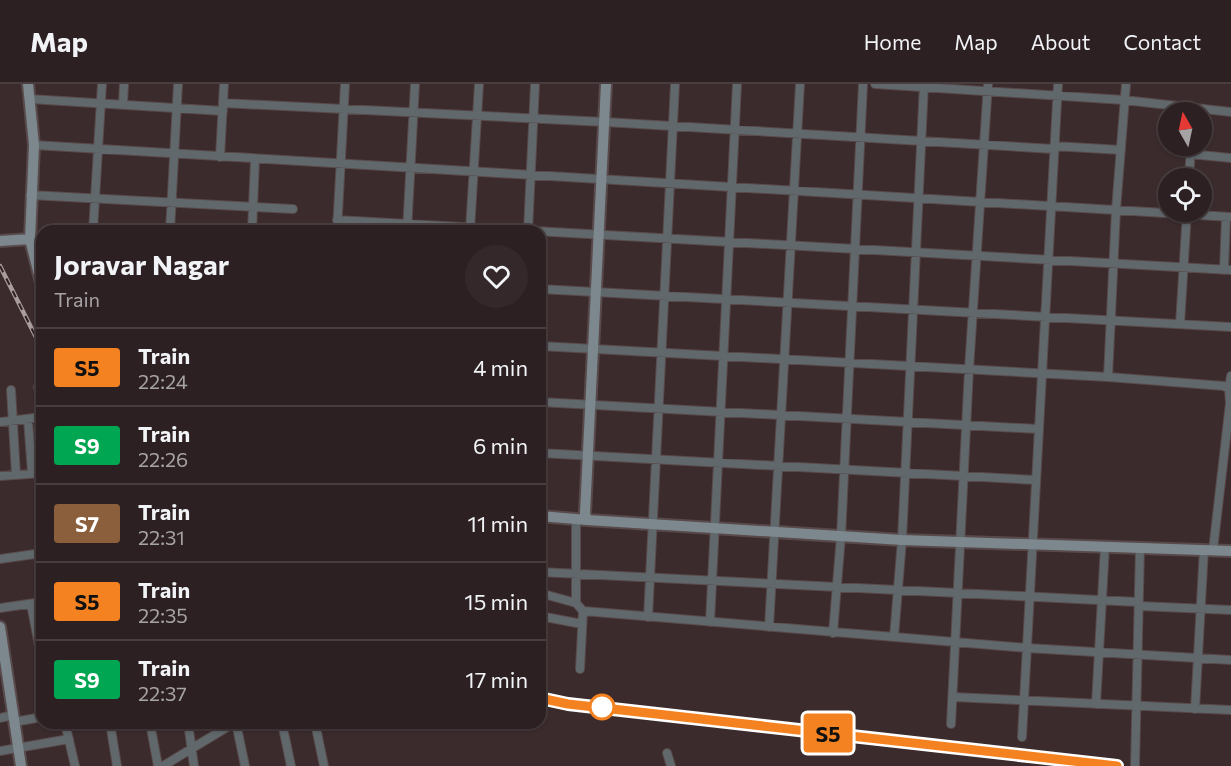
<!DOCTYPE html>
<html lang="en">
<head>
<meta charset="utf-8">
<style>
  :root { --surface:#2c2022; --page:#34282a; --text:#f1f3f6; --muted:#a6a3a5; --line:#483e40 }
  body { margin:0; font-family:Commissioner,sans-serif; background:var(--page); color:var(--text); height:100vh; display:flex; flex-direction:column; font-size:22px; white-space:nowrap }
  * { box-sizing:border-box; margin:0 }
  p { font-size:20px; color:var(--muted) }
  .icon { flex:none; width:33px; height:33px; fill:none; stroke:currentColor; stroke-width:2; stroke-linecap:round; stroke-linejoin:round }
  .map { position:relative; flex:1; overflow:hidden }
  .panel { position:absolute; left:36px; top:141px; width:510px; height:504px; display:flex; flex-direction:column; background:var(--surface); border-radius:18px; box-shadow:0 2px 4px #0004,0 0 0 2px var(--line) }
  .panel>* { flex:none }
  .badge { padding:0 12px; border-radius:4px; font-size:21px; line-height:39px }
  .needle { width:39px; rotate:351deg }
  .fabs { position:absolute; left:1158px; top:18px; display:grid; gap:12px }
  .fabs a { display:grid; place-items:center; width:54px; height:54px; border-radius:50%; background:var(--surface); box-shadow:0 2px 4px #0004,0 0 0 2px var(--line); font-size:30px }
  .map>.badge { position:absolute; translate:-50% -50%; box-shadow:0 0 0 3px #fff }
  .round { display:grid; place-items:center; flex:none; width:63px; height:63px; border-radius:32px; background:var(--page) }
  .overview { display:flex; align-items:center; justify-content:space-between; height:102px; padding:0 18px }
  h1 { font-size:28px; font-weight:700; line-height:45px }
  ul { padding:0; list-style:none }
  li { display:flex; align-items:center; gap:18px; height:78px; padding:0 18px; border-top:2px solid var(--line) }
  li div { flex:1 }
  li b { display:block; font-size:22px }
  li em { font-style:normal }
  li .badge { min-width:66px; font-weight:700; text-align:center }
  header { display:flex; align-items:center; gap:36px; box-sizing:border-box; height:84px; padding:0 30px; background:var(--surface); border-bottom:2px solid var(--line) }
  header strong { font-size:28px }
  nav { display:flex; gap:33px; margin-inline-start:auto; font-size:21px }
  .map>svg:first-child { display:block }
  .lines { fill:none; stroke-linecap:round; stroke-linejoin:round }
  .street-casing { stroke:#58494a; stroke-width:10 }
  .secondary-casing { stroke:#58494a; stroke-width:14 }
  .street { stroke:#61686c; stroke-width:8 }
  .secondary { stroke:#7c888e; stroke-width:10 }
  .rail-casing { stroke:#a99c9e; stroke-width:4.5 }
  .rail { stroke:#312123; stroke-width:2; stroke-dasharray:7; stroke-linecap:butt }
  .line-casing { stroke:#fff; stroke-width:14 }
  .line { stroke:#f58220; stroke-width:9 }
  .stop-dot { fill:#fff; stroke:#f58220; stroke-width:3 }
</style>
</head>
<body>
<header>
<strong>Map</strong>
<nav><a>Home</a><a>Map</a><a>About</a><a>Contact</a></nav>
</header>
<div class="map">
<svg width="1231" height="682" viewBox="0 0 1231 682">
  <rect width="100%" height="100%" fill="#3b2b2d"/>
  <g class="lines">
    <g class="street-casing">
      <path id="street" d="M875,0L1124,16L1231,28
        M30,15L223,27
        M223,19L605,38L1054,65
        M123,20L124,0
        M34,61L1231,133
        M1054,62L1121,66
        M1190,70L1231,74
        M220,73L224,0
        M1189,94L1191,62
        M30,111L293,125
        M337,136L1231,186
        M470,146L479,0
        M93,147L102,0
        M170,147L178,0
        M252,147L255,75
        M337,147L345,0
        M407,147L415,0
        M528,147L535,0
        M30,155L42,156
        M1224,186L1226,133
        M540,205L1231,243
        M1180,240L1187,128
        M540,262L1108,293L1224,302L1229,305L1230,319L1213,466
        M1108,293L1116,126L1126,0
        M38,303L42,315
        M1229,305L1231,292
        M11,306L16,391
        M540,318L1038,345
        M28,335L32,389
        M0,338L42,333
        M540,369L1036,396
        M0,392L42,389
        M576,435V519L583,527L1027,564L1231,576
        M0,475L42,469
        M540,488L1138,518
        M540,509L576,519
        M31,520L42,577
        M1139,522L1231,526
        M0,524L42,518
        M540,532L582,540
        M648,533L675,0
        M710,538L737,0
        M769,543L800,0
        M833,549L841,452L863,0
        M894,553L902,456L924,0
        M580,585L583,527
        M953,613L1231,626
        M1096,620L1105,462
        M1195,625L1204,465
        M0,634L13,631
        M14,638L42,633
        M65,639L75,682
        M110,639L117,682
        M150,639L158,682
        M188,639L194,682
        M236,639L245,682
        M282,639L291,682
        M315,639L324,682
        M951,640L969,285L988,0
        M1022,653L1058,0
        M0,667L69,655
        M667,669L671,682
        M163,682L234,639
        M1135,682L1140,463"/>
    </g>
    <g class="secondary-casing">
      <path id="secondary" d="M28,0L34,61L30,155L42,203
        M606,0L585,429L587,436L902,456L1231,467
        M0,157L30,155
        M540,432L587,436
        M0,543L21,682"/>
    </g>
    <use href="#street" class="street"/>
    <use href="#secondary" class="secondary"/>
    <g class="rail-casing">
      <path id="rail" d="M0,182L42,265
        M540,614L568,619L1118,682"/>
    </g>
    <use href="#rail" class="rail"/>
  </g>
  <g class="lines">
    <g class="line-casing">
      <path id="line" d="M540,614L568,620L1117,682"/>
    </g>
    <use href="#line" class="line"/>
  </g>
  <circle class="stop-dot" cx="602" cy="623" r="12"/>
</svg>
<div class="fabs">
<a><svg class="needle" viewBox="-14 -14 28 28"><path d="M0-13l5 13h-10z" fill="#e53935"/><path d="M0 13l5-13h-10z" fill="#a6a3a5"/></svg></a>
<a><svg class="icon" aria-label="locate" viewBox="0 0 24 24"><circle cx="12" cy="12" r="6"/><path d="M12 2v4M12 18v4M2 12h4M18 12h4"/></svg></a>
</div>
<b class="badge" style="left:828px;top:649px;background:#f58220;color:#111">S5</b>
<section class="panel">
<div class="overview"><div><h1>Joravar Nagar</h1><p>Train</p></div><a class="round"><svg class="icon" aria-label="heart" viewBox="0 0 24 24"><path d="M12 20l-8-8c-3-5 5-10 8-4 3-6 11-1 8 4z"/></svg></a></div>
<ul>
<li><span class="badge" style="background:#f58220;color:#111">S5</span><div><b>Train</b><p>22:24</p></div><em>4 min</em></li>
<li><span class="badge" style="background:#00a651;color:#fff">S9</span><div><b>Train</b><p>22:26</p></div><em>6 min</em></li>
<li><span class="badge" style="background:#8b5e3c;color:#fff">S7</span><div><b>Train</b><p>22:31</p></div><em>11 min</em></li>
<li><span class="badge" style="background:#f58220;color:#111">S5</span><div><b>Train</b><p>22:35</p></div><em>15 min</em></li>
<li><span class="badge" style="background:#00a651;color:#fff">S9</span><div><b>Train</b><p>22:37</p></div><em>17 min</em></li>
</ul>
</section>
</div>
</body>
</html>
